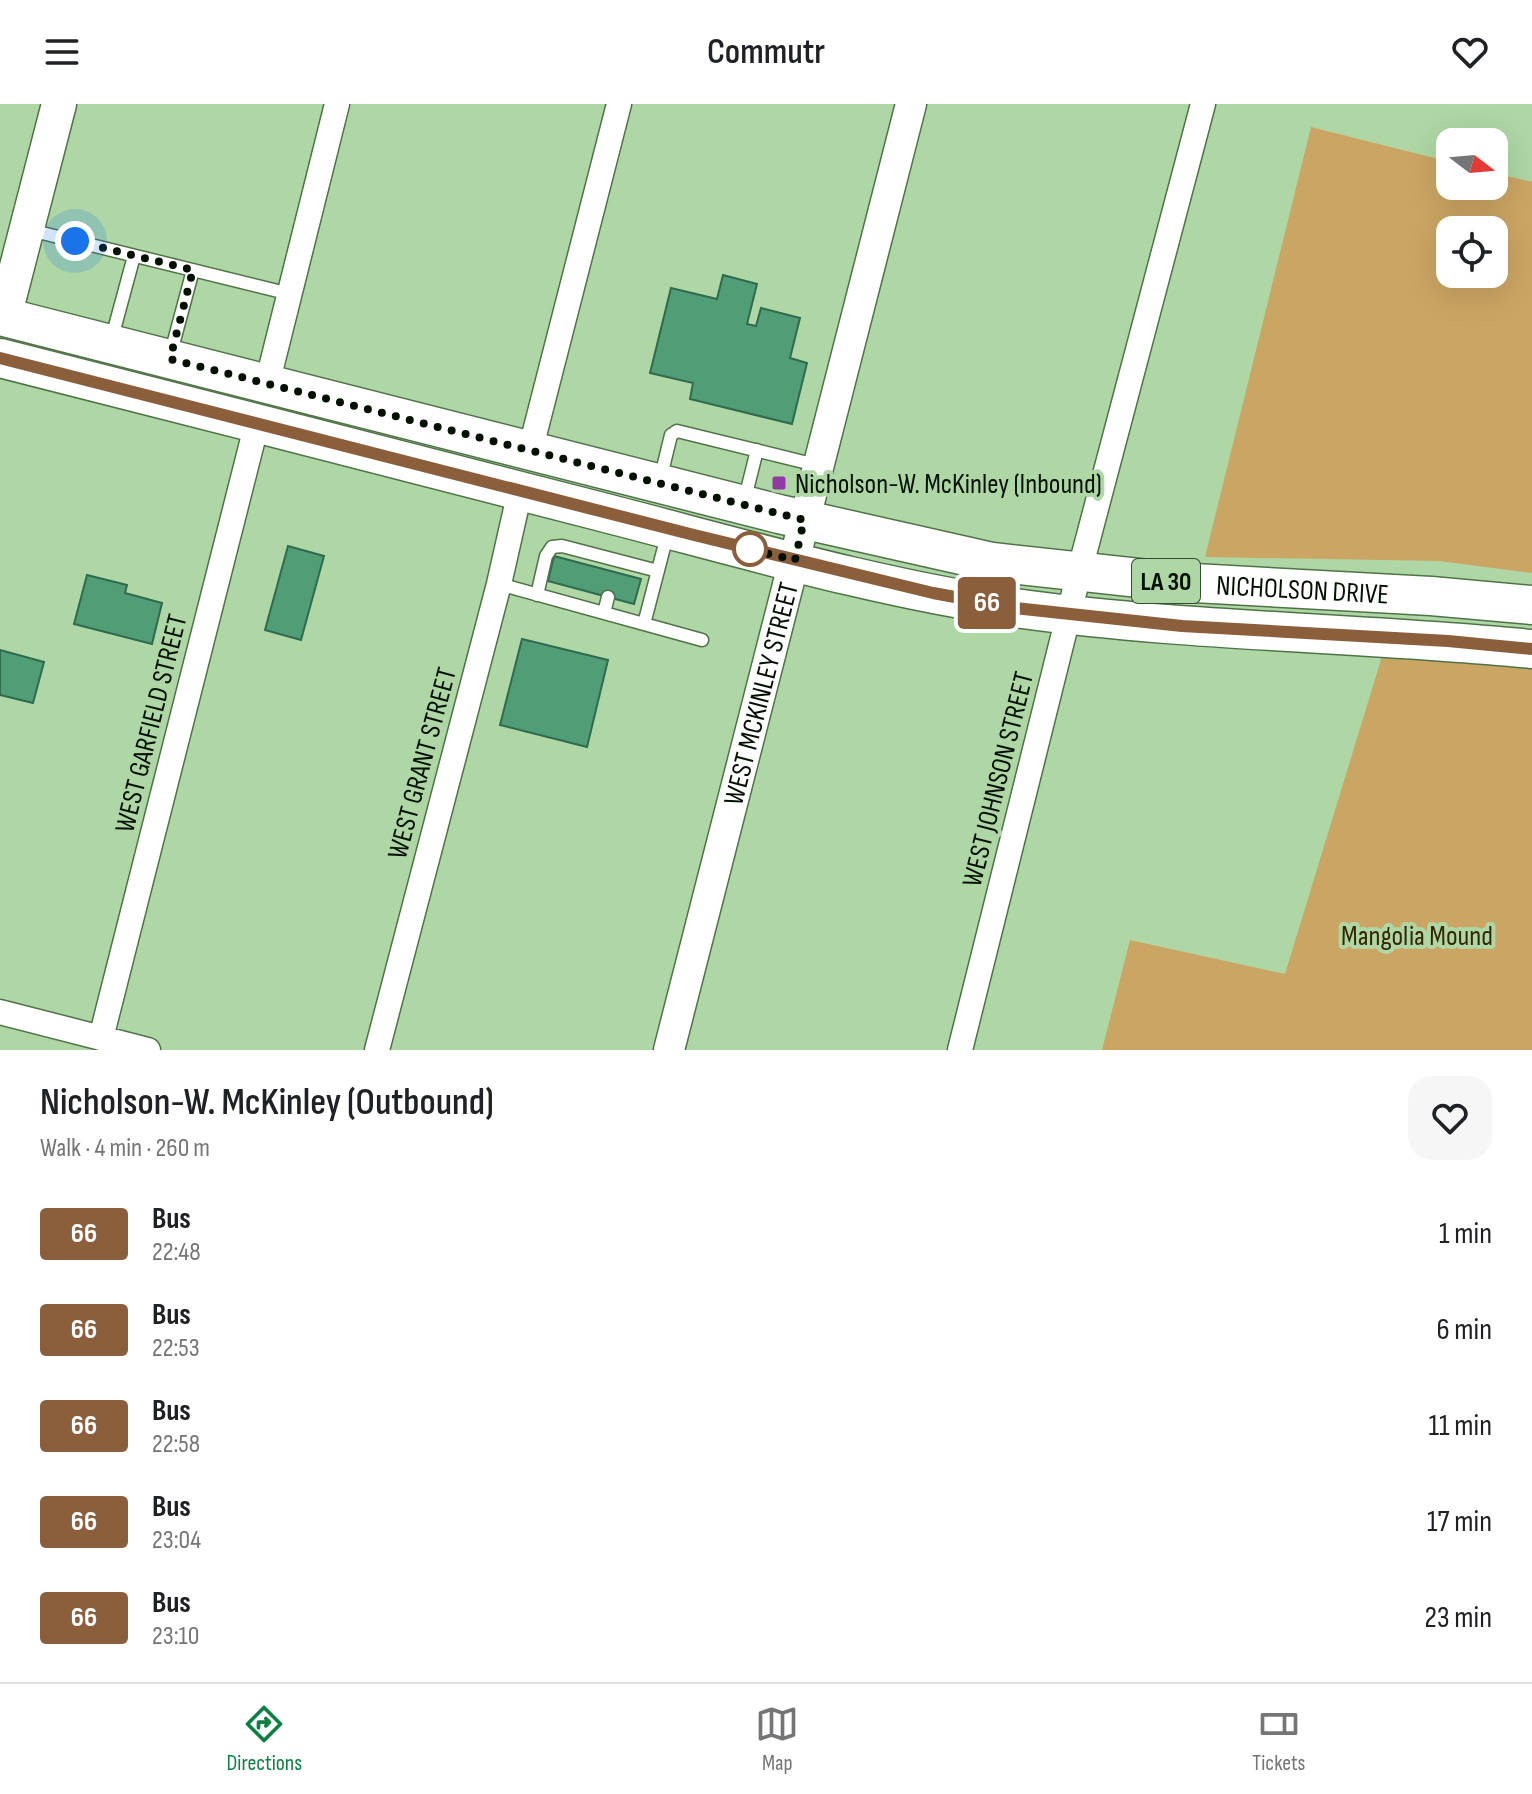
<!DOCTYPE html>
<html lang="en">
<head>
<meta charset="utf-8">
<style>
  :root { --surface:#fff; --page:#f6f6f6; --text:#202124; --muted:#757577; --line:#e0e0e0; --accent:#0b8043 }
  body { margin:0; font-family:"Sofia Sans Condensed",sans-serif; background:var(--page); color:var(--text); height:100vh; display:flex; flex-direction:column; font-size:30px; white-space:nowrap }
  * { box-sizing:border-box; margin:0 }
  p { font-size:26px; color:var(--muted) }
  .icon { flex:none; width:44px; height:44px; fill:none; stroke:currentColor; stroke-width:2; stroke-linecap:round; stroke-linejoin:round }
  .map { position:relative; height:946px; overflow:hidden }
  .panel { display:flex; flex-direction:column; background:var(--surface); flex:1 }
  .panel>* { flex:none }
  .badge { padding:0 16px; border-radius:6px; font-size:28px; line-height:52px }
  .needle { width:52px; rotate:106deg }
  .controls { position:absolute; left:1436px; top:24px; display:grid; gap:16px }
  .controls a { display:grid; place-items:center; width:72px; height:72px; border-radius:16px; background:var(--surface); box-shadow:0 8px 32px #0002; font-size:40px }
  .you { position:absolute; width:40px; height:40px; margin:-20px; border:6px solid #fff; border-radius:50%; background:#1a73e8; box-shadow:0 0 0 12px #1a73e833 }
  .map>.badge { position:absolute; translate:-50% -50%; box-shadow:0 0 0 4px #fff }
  .round { display:grid; place-items:center; flex:none; width:84px; height:84px; border-radius:24px; background:var(--page) }
  .head { display:flex; align-items:center; justify-content:space-between; height:136px; padding:0 40px }
  h1 { font-size:38px; font-weight:600; line-height:60px }
  ul { padding:0; list-style:none }
  li { display:flex; align-items:center; gap:24px; height:96px; padding:0 40px }
  li div { flex:1 }
  li b { display:block; font-size:30px }
  li em { font-style:normal }
  li .badge { min-width:88px; font-weight:700; text-align:center }
  header { display:flex; justify-content:space-between; align-items:center; height:104px; padding:0 40px; background:var(--surface); font-size:36px; font-weight:600 }
  .dock { display:flex; justify-content:space-around; align-items:center; height:112px; border-top:2px solid var(--line); background:var(--surface); font-size:22px; color:var(--muted) }
  .dock a { display:grid; justify-items:center; gap:4px }
  .dock .active { color:var(--accent) }
  .map>svg:first-child { display:block }
  .green { fill:#cba563; fill-rule:evenodd }
  .building { fill:#509d76; stroke:#2f6b4e; stroke-width:2 }
  .lines { fill:none; stroke-linecap:round; stroke-linejoin:round }
  .service-casing { stroke:#4f7346; stroke-width:15 }
  .minor-casing { stroke:#4f7346; stroke-width:27 }
  .tertiary-casing { stroke:#4f7346; stroke-width:33 }
  .secondary-casing { stroke:#4f7346; stroke-width:37 }
  .primary-casing { stroke:#4f7346; stroke-width:41 }
  .service { stroke:#fff; stroke-width:12 }
  .minor { stroke:#fff; stroke-width:24 }
  .tertiary { stroke:#fff; stroke-width:30 }
  .secondary { stroke:#fff; stroke-width:34 }
  .primary { stroke:#fff; stroke-width:38 }
  .line-casing { stroke:#fff; stroke-width:18 }
  .line { stroke:#8b5e3c; stroke-width:12 }
  .walk { stroke:#031002; stroke-width:8; stroke-dasharray:0 14.4 }
  .poi-dot { fill:#9139a5; stroke:#aed7a5; stroke-width:3 }
  .stop-dot { fill:#fff; stroke:#8b5e3c; stroke-width:4 }
  .labels { text-anchor:middle; stroke-width:8; stroke-linejoin:round; paint-order:stroke }
  .shield { fill:#aed7a5; stroke:#364c33; stroke-width:2 }
  .shield-label { font-size:26px; font-weight:bold; fill:#031002 }
  .poi-label { font-size:28px; fill:#031002; stroke:#aed7a5; text-anchor:start }
  .street-label { font-size:28px; fill:#031002; stroke:#aed7a5 }
  .park-label { font-size:28px; fill:#362606; stroke:#aed7a5 }
</style>
</head>
<body>
<header><svg class="icon" aria-label="menu" viewBox="0 0 24 24"><path d="M4 6h16M4 12h16M4 18h16"/></svg>Commutr<svg class="icon" aria-label="heart" viewBox="0 0 24 24"><path d="M12 20l-8-8c-3-5 5-10 8-4 3-6 11-1 8 4z"/></svg></header>
<div class="map">
<svg width="1532" height="946" viewBox="0 0 1532 946">
  <rect width="100%" height="100%" fill="#aed7a5"/>
  <path class="green" d="M1311,23L1450,58V82H1494V69L1532,78V469L1439,457L1205,453ZM1450,126H1494V170H1450Z
    M1383,549L1532,561V946H1102L1130,836L1285,870Z"/>
  <path class="building" d="M723,171L757,180L747,220L756,222L761,204L800,214L790,254L807,259L792,320L690,295L693,279L650,269L671,184L717,195Z
    M288,442L324,452L301,536L265,526Z
    M554,452L641,475L634,500L548,477Z
    M87,471L127,481L125,489L162,499L152,540L74,520Z
    M522,535L608,556L587,643L500,621Z
    M0,546L44,558L33,599L0,591Z"/>
  <g class="lines">
    <g class="service-casing">
      <path id="service" d="M30,126L290,190
        M111,237L134,152
        M170,252L193,166
        M660,376L671,331L677,327L816,361
        M744,398L757,346
        M499,480L644,520L668,428
        M537,491L546,452L552,443L562,442L658,467
        M604,509L608,493
        M644,520L702,536"/>
    </g>
    <g class="minor-casing">
      <path id="minor" d="M267,280L337,0
        M530,347L619,0
        M0,908L148,946
        M101,934L257,319
        M377,946L499,480L520,387
        M960,946L1079,469L1203,0"/>
    </g>
    <g class="tertiary-casing">
      <g id="tertiary">
        <path id="s1" d="M669,946L911,0"/>
      </g>
    </g>
    <g class="secondary-casing">
      <path id="secondary" d="M4,213L59,0"/>
    </g>
    <g class="primary-casing">
      <g id="primary">
        <path id="s2" d="M0,212L779,410L992,458L1176,478L1431,492L1532,501"/>
        <path d="M0,254C201,305 401,356 602,408C738,443 876,484 1015,504C1186,528 1360,528 1532,545"/>
      </g>
    </g>
    <use href="#service" class="service"/>
    <use href="#minor" class="minor"/>
    <use href="#tertiary" class="tertiary"/>
    <use href="#secondary" class="secondary"/>
    <use href="#primary" class="primary"/>
  </g>
  <g class="lines">
    <g class="line-casing">
      <path id="line" d="M0,254L694,431L933,489L1015,504L1182,522L1448,537L1532,545"/>
    </g>
    <use href="#line" class="line"/>
    <path class="walk" d="M75,137L193,166L170,255L804,416L795,456L744,444L750,445"/>
  </g>
  <rect class="poi-dot" x="771" y="371" width="16" height="16" rx="4"/>
  <circle class="stop-dot" cx="750" cy="445" r="16"/>
  <g class="labels">
    <rect class="shield" x="1132" y="455" width="68" height="44" rx="6"/>
    <g class="shield-label">
      <text x="1166" y="486">LA 30</text>
    </g>
    <g class="poi-label">
      <text x="795" y="389">Nicholson-W. McKinley (Inbound)</text>
    </g>
    <g class="street-label">
      <text dy="10" stroke="none"><textPath href="#s2" startOffset="1334">NICHOLSON DRIVE</textPath></text>
      <text dy="10" stroke="none"><textPath href="#s1" startOffset="368">WEST MCKINLEY STREET</textPath></text>
      <text transform="translate(150 619) rotate(-76)" y="10">WEST GARFIELD STREET</text>
      <text transform="translate(421 659) rotate(-75)" y="10">WEST GRANT STREET</text>
      <text transform="translate(997 675) rotate(-76)" y="10">WEST JOHNSON STREET</text>
    </g>
    <g class="park-label">
      <text x="1417" y="841">Mangolia Mound</text>
    </g>
  </g>
</svg>
<div class="controls">
<a><svg class="needle" viewBox="-14 -14 28 28"><path d="M0-13l5 13h-10z" fill="#e53935"/><path d="M0 13l5-13h-10z" fill="#757577"/></svg></a>
<a><svg class="icon" aria-label="locate" viewBox="0 0 24 24"><circle cx="12" cy="12" r="6"/><path d="M12 2v4M12 18v4M2 12h4M18 12h4"/></svg></a>
</div>
<div class="you" style="left:75px;top:137px"></div>
<b class="badge" style="left:987px;top:499px;background:#8b5e3c;color:#fff">66</b>
</div>
<section class="panel">
<div class="head"><div><h1>Nicholson-W. McKinley (Outbound)</h1><p>Walk · 4 min · 260 m</p></div><a class="round"><svg class="icon" aria-label="heart" viewBox="0 0 24 24"><path d="M12 20l-8-8c-3-5 5-10 8-4 3-6 11-1 8 4z"/></svg></a></div>
<ul>
<li><span class="badge" style="background:#8b5e3c;color:#fff">66</span><div><b>Bus</b><p>22:48</p></div><em>1 min</em></li>
<li><span class="badge" style="background:#8b5e3c;color:#fff">66</span><div><b>Bus</b><p>22:53</p></div><em>6 min</em></li>
<li><span class="badge" style="background:#8b5e3c;color:#fff">66</span><div><b>Bus</b><p>22:58</p></div><em>11 min</em></li>
<li><span class="badge" style="background:#8b5e3c;color:#fff">66</span><div><b>Bus</b><p>23:04</p></div><em>17 min</em></li>
<li><span class="badge" style="background:#8b5e3c;color:#fff">66</span><div><b>Bus</b><p>23:10</p></div><em>23 min</em></li>
</ul>
</section>
<nav class="dock">
<a class="active"><svg class="icon" aria-label="directions" viewBox="0 0 24 24"><path d="M12 3l9 9-9 9-9-9zM9 14v-3h6M13 9l2 2-2 2"/></svg>Directions</a>
<a><svg class="icon" aria-label="map" viewBox="0 0 24 24"><path d="M3 6l6-2 6 2 6-2v14l-6 2-6-2-6 2zM9 4v14M15 6v14"/></svg>Map</a>
<a><svg class="icon" aria-label="tickets" viewBox="0 0 24 24"><path d="M3 7h18v10H3zM15 7v10"/></svg>Tickets</a>
</nav>
</body>
</html>
